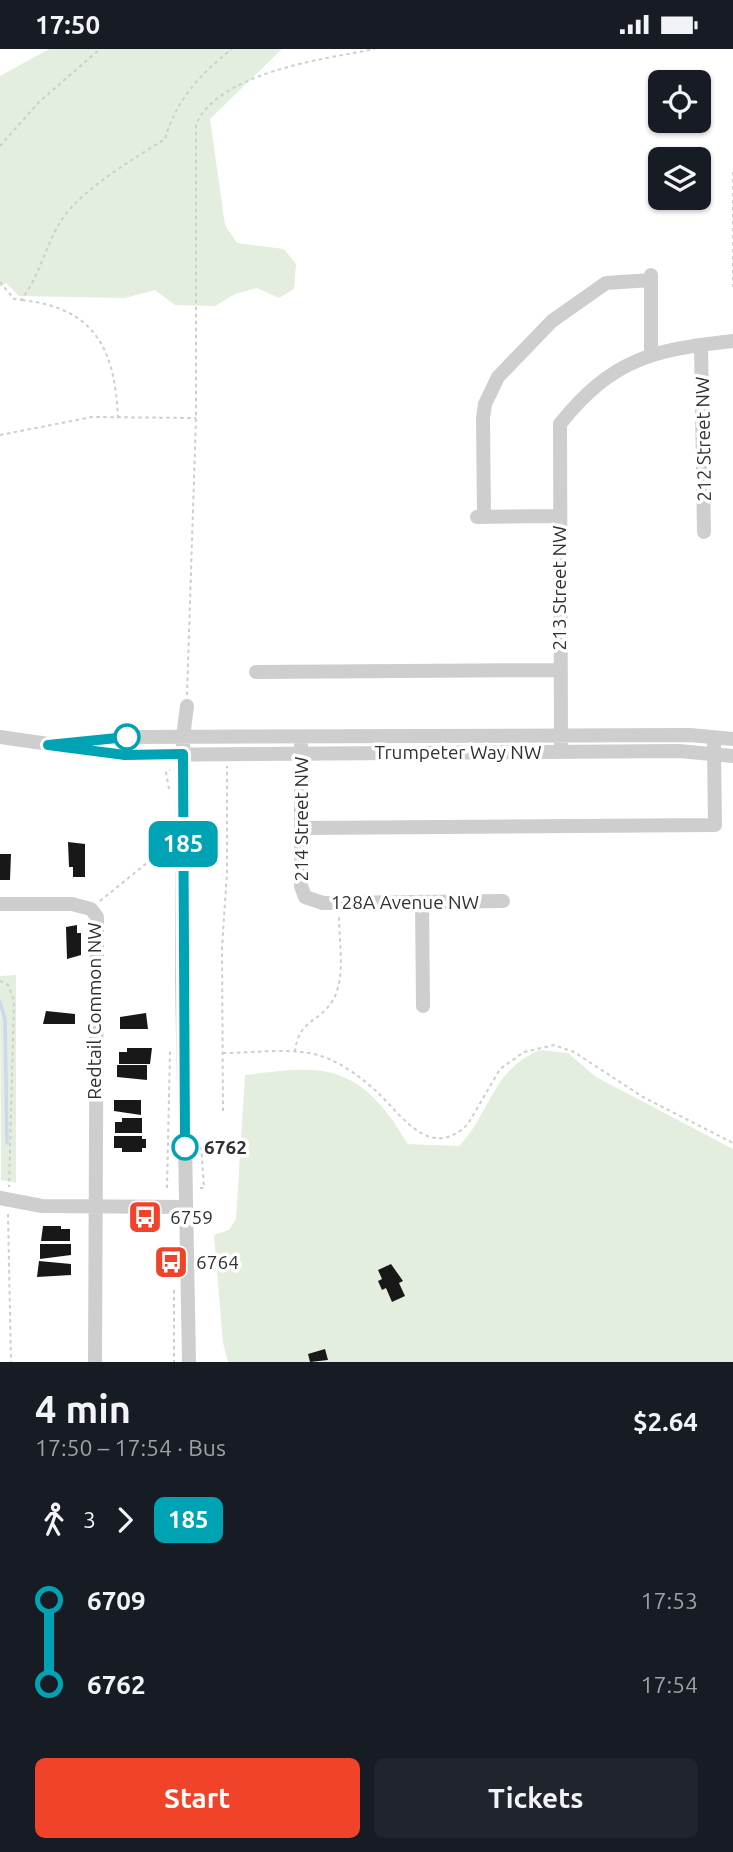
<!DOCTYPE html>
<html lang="en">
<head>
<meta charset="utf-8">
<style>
  :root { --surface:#171b24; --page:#20242c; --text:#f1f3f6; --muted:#9ea1a6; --accent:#f1432a }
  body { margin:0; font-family:Ubuntu,sans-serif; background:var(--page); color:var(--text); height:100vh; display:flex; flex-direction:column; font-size:26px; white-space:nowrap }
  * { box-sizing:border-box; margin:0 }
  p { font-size:23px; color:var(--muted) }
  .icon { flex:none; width:38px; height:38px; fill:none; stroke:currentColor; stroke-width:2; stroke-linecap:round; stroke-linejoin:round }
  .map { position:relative; height:1313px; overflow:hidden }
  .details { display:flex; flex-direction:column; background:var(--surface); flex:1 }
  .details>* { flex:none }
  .badge { padding:0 14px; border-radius:10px; font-size:24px; line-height:46px }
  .controls { position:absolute; left:648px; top:21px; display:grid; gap:14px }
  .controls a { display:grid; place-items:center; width:63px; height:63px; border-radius:10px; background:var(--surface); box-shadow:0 2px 5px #0004; font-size:35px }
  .map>.badge { position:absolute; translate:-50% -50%; box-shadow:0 0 0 4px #fff }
  .legs { display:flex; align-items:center; gap:10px; height:77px; padding:0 35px; font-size:23px }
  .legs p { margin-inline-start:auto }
  .headline { display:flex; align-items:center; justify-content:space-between; height:119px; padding:0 35px }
  h1 { font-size:38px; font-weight:700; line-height:52px }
  .action { display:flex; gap:14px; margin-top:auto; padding:14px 35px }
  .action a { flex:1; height:80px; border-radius:10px; background:var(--accent); color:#fff; font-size:28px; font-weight:700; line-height:80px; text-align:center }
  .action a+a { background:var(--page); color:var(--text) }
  ul { padding:0 35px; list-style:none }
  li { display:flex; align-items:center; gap:24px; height:84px; font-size:26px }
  li i { display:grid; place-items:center; width:10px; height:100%; margin:0 9px; background:currentColor }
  li i::after { content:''; width:18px; height:18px; margin:-9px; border:5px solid; border-radius:50%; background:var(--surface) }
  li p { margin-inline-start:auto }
  li:first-child i { background:linear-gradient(#0000 50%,currentColor 0) }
  li:last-child i { background:linear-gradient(currentColor 50%,#0000 0) }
  .status { display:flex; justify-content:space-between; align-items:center; height:49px; padding:0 35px; background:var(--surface); direction:ltr }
  .status svg { height:19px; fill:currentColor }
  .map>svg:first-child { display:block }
  .green { fill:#e4eede }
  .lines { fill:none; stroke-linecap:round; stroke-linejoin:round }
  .stream { stroke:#cad9ef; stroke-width:3.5 }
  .building { fill:#181818 }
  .path { stroke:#cecece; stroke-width:2; stroke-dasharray:3.5 3.5; stroke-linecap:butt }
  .minor { stroke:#cecece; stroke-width:14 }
  .line-1-casing { stroke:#fff; stroke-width:16 }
  .line-1 { stroke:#00a3b4; stroke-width:10 }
  .stop-1-dot { fill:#fff; stroke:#00a3b4; stroke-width:3.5 }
  .labels { text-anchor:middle; stroke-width:7; stroke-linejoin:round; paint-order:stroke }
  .street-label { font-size:19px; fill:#313131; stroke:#fff }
  .stop-label { font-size:19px; font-weight:bold; fill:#313131; stroke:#fff; text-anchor:start }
  .poi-label { font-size:19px; fill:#313131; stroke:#fff; text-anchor:start }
</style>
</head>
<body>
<div class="status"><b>17:50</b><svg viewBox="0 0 49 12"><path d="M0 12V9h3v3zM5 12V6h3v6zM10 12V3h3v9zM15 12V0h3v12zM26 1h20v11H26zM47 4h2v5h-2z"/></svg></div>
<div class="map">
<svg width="733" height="1313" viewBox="0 0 733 1313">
  <rect width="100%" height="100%" fill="#fff"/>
  <path class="green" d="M49,0H282L210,70L225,176L237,194L284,200L296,215L294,240L279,249L257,239L235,245L215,257L175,256L155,241L125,249L19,247L6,234L0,238V27Z
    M16,926V1134L1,1131L0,927Z
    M540,1001L568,1004L596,1028L733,1100V1313H228L223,1294L214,1186L229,1181L236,1170L245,1026C308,1019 347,1010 390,1068C397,1076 401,1086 408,1095L459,1097C491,1064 491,1021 540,1001Z"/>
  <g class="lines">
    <path class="stream" d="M0,953L5,970L7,1094"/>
  </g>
  <path class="building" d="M68,793L85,795V828H73V818H69Z
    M0,805H11L10,831H0Z
    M77,876V884H81V906L67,910L66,878Z
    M46,962L75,965V975H43Z
    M146,964L148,980H120V968Z
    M127,999H152L150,1015H119V1003H127Z
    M117,1016H147V1031L117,1028Z
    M114,1051H141V1066L114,1062Z
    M122,1069H142V1084H115V1073H122Z
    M114,1087H142V1090H146V1099H142V1103H122V1099H114Z
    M61,1177V1180H70V1192H41L43,1177Z
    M40,1195H71V1206L40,1210Z
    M39,1212L71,1215V1226L37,1228Z
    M391,1215L403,1232L399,1234L405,1247L392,1253L386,1239L382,1241L378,1232L382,1230L378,1221Z
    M325,1300L328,1311L310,1313L308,1305Z"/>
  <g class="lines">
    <path class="path" d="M0,97L39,53L100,0
      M733,123V238
      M0,233L14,250L21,251C41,226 45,195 63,169C82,140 135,109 165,90C176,51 201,24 232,0
      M22,251C95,259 115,300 118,369
      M0,386L92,368L196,369
      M187,646L196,369V75C220,23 323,10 375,0
      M169,740L166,723L170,721
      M100,852L169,796
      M0,932L8,936L14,951L9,1138
      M295,1003C298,970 320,974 333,951C346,928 339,893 339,868
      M223,1004C251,1004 296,998 321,1007C340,1013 361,1028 376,1042C402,1066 430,1113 468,1075L500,1020L524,1003L554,996L574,1003L643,1048L733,1094
      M223,1062L222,899L227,823V717
      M167,1139L170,1001
      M200,1139H204L201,1096
      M8,1165L11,1313
      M174,1241V1313"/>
    <path class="minor" d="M701,296L704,483
      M651,304V226
      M477,468L559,467
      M484,468L483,369L485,355L498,328L552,272L606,234L651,231
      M256,623L560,621
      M187,657L183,688L182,934L189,1313
      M0,688L125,706L679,702L733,707
      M67,694L131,688L690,686L733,690
      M561,695L560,375C613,309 653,301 733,292
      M301,696V837L305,848L323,854L503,852
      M301,779L715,776L714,696
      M422,853L423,957
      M0,855H72L91,860L97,868L95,1313
      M0,1149L42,1157L186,1158"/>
  </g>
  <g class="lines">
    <g class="line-1-casing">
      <path id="line-1" d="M127,688L48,696L125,706L183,705L185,1098"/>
    </g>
    <use href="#line-1" class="line-1"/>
  </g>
  <defs>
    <g id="bus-square" transform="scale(1.75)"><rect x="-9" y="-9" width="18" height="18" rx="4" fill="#f1432a" stroke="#fff"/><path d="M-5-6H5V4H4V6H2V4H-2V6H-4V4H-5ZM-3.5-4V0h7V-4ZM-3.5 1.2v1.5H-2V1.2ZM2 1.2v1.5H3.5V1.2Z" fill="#fff"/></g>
  </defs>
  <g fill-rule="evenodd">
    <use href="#bus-square" x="145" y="1168"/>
    <use href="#bus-square" x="171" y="1213"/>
  </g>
  <g class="stop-1-dot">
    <circle cx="127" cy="688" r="12"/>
    <circle cx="185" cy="1098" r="12"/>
  </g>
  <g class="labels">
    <g class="street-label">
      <text transform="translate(703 390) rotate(-91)" y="7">212 Street NW</text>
      <text transform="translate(559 539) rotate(-90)" y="7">213 Street NW</text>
      <text x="458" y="710">Trumpeter Way NW</text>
      <text transform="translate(301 770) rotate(-90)" y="7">214 Street NW</text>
      <text x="405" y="860">128A Avenue NW</text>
      <text transform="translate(94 962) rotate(-90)" y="7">Redtail Common NW</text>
    </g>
    <g class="stop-label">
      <text x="204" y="1105">6762</text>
    </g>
    <g class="poi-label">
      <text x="170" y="1175">6759</text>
      <text x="196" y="1220">6764</text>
    </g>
  </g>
</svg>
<div class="controls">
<a><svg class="icon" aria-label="locate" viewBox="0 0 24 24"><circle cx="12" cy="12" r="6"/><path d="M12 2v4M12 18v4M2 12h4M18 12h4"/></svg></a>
<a><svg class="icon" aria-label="layers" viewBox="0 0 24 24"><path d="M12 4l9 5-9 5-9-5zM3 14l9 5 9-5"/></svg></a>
</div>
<b class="badge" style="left:183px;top:795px;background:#00a3b4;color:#fff">185</b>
</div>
<section class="details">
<div class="headline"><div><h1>4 min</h1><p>17:50 – 17:54 · Bus</p></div><b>$2.64</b></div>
<div class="legs"><svg class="icon" aria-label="walk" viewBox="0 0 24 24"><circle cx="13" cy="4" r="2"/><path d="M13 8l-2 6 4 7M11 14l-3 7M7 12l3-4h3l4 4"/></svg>3<svg class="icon" aria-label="forward" viewBox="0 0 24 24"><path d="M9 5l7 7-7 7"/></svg><b class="badge" style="background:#00a3b4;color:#fff">185</b></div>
<ul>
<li><i style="color:#00a3b4"></i><b>6709</b><p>17:53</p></li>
<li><i style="color:#00a3b4"></i><b>6762</b><p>17:54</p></li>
</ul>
<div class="action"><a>Start</a><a>Tickets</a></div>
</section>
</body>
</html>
